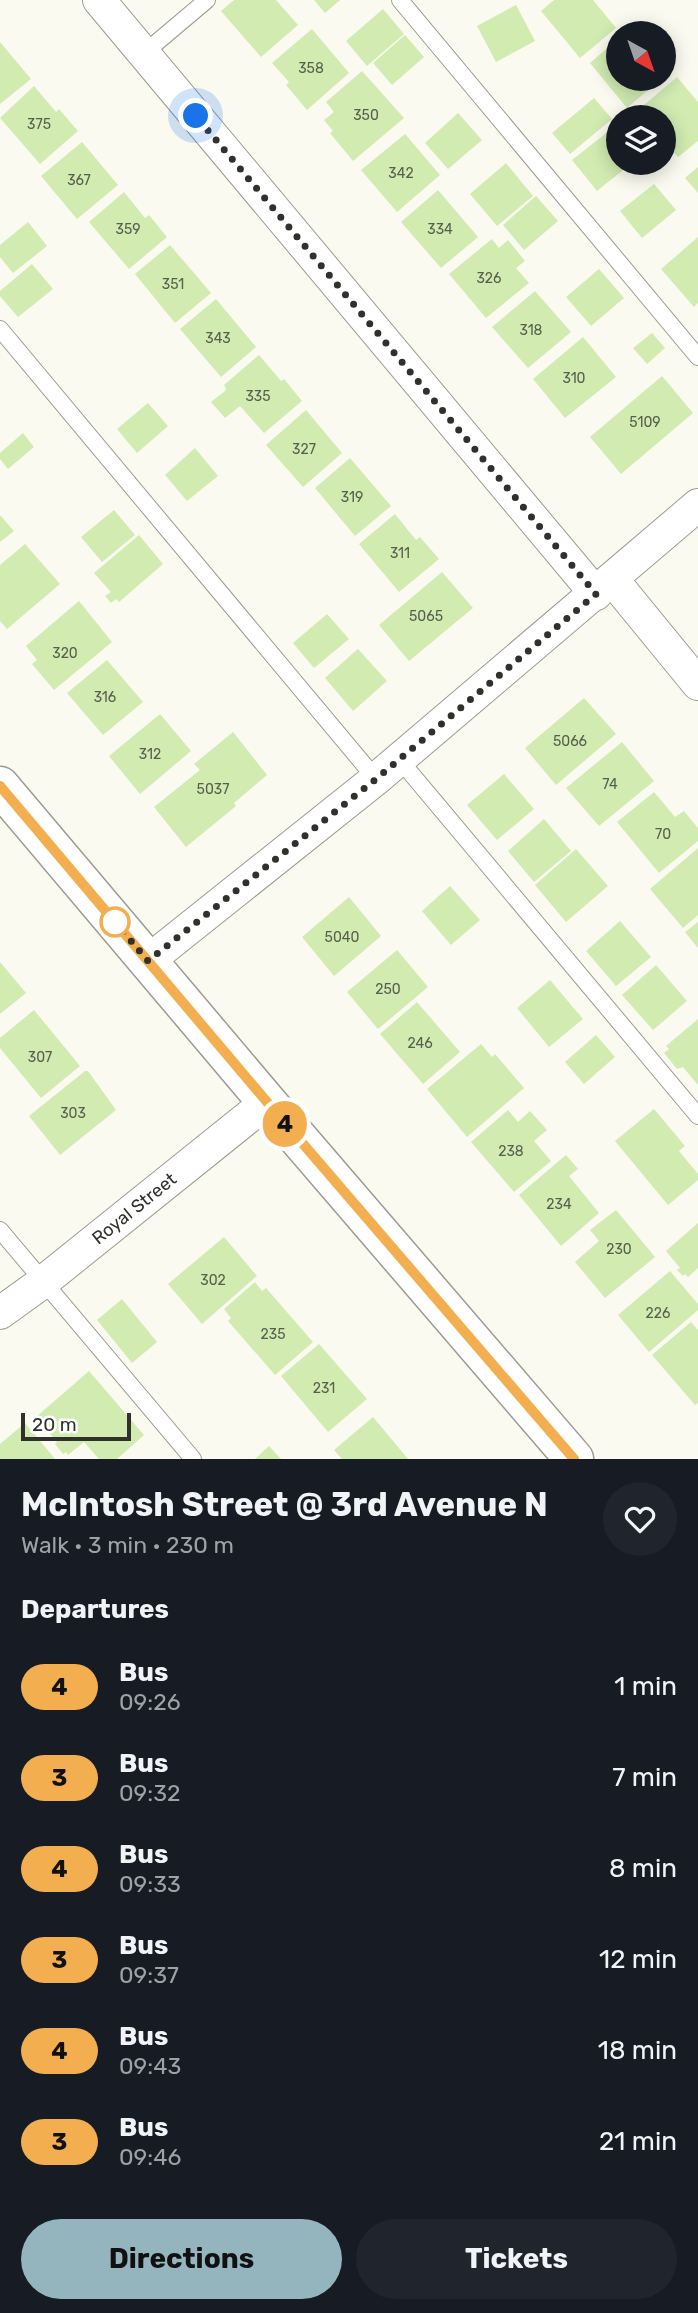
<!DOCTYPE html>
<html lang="en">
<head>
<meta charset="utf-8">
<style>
  :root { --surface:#171b24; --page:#20242c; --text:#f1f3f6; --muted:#9ea1a6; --accent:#95b5be }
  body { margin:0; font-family:Rubik,sans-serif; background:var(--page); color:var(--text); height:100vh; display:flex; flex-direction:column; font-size:26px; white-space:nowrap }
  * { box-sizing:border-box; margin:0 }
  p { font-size:23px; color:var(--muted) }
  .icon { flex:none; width:38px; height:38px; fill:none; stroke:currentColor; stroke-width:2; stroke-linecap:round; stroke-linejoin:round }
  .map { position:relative; height:1459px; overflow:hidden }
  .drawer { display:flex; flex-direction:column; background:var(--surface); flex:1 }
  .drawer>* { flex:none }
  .badge { padding:0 14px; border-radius:23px; font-size:24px; line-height:46px }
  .needle { width:46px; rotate:140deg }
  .tools { position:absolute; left:606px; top:21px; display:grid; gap:14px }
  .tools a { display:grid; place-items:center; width:70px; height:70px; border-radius:50%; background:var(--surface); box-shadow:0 4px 18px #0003; font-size:35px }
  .scale { position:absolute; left:21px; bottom:18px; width:110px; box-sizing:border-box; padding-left:7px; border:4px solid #30302d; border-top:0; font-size:19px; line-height:24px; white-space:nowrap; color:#30302d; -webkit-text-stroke:5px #fff; paint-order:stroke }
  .you { position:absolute; width:35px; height:35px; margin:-18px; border:5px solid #fff; border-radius:50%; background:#1a73e8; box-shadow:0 0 0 10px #1a73e833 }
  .map>.badge { position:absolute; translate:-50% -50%; box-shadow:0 0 0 4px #fff }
  h2 { padding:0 21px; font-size:26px; line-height:63px }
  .round { display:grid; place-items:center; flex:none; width:74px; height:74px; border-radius:37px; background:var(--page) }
  .summary { display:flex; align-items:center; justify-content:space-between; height:119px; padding:0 21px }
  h1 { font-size:33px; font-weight:700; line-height:52px }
  .cta { display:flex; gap:14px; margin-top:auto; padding:14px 21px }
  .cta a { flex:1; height:80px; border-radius:42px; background:var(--accent); color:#111; font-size:28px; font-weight:700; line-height:80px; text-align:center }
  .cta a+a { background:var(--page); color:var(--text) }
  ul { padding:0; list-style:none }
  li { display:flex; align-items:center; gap:21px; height:91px; padding:0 21px }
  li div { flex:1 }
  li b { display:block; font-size:26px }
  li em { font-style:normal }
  li .badge { min-width:77px; font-weight:700; text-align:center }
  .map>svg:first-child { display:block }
  .building { fill:#d1ebb1 }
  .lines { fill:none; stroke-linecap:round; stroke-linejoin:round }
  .service-casing { stroke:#9b9b92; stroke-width:18 }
  .minor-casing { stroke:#9b9b92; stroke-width:34 }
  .tertiary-casing { stroke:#9b9b92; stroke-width:41 }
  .service { stroke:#fff; stroke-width:16 }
  .minor { stroke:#fff; stroke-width:32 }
  .tertiary { stroke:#fff; stroke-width:38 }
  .line-casing { stroke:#fff; stroke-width:16 }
  .line { stroke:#f2ae4f; stroke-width:10 }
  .walk { stroke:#30302d; stroke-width:7; stroke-dasharray:0 12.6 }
  .stop-dot { fill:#fff; stroke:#f2ae4f; stroke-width:3.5 }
  .labels { text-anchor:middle; stroke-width:5; stroke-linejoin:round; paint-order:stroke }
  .number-label { font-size:14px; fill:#585f4e }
  .street-label { font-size:18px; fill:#30302d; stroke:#fff }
</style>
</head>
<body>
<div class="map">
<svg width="698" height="1459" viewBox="0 0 698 1459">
  <rect width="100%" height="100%" fill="#fafaf0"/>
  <path class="building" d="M234,0H276L298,25L261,57L221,11Z
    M314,0H340L325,13Z
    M554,0H593L616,28L580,58L541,11Z
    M516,5L535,41L496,62L477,26Z
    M383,9L404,34L367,66L346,41Z
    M312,29L349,73L307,110L286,85L289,82L272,63Z
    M405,35L424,57L392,85L373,63Z
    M618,39V79H661L627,108L590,63Z
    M0,42L31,79L0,104Z
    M362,71L404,118L353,161L330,133L333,131L324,120L334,112L326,102Z
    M677,77L698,102V141L678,157L663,140V117H644L638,110Z
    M34,86L56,112L59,109L78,131L40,164L0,118Z
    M594,98L612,119L570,154L552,133Z
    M458,113L482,140L448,169L425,143Z
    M610,130L618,139V163H632L597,191L572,160Z
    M405,134L440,175L397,212L361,170Z
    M82,142L118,185L77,219L41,176Z
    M506,163L533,196L497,226L470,194Z
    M698,167V193L685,178Z
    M654,184L676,210L642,238L620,211Z
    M438,190L478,237L441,268L401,222Z
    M124,192L145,218L149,215L167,237L129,269L89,222Z
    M536,196L558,221L524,250L503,225Z
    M28,222L47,246L13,273L0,257V245Z
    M698,237V303L694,307L661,269Z
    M492,239L499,248L508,240L525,261L516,268L529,283L486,318L449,274Z
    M170,245L211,293L175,323L135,274Z
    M32,264L53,289L18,317L0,296V291Z
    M599,269L624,298L591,326L566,297Z
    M535,291L571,332L528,368L492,327Z
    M216,299L256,347L221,377L180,329Z
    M652,333L665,348L647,364L633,348Z
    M583,337L616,377L565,418L533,379Z
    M259,355L281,381L284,379L302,401L264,433L240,406L225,418L211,402L225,391L226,388L224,385Z
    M662,376L693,413L621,474L590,437Z
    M148,403L168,426L137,453L117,429Z
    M306,410L342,453L303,487L266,445Z
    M23,433L34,447L8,469L0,459V453Z
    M195,448L218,476L187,501L165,475Z
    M350,458L391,506L355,536L315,488Z
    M114,510L135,535L102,562L81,537Z
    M395,514L416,540L420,537L439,559L399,592L359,544Z
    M0,515L14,531L0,542Z
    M139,535L163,564L119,602L116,599L111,603L105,596L111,592L94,573Z
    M25,544L60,584L7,629L0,621V565Z
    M442,572L473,608L409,661L379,625Z
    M79,601L112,642L54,690L32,664L37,660L26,646Z
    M327,614L349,639L314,668L293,643Z
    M358,649L387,681L353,711L325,678Z
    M107,660L143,702L103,735L67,693Z
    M584,698L616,734L556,785L525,748Z
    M160,714L191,751L140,794L109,756Z
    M233,732L267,775L234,803L236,806L186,847L154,807L200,770L194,764Z
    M622,742L654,781L599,826L566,788Z
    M504,774L534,809L497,840L467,805Z
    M654,792L675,817L684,811L698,828V841L659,873L617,822Z
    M544,819L571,851L534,882L508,851Z
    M698,848V915L683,928L650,889Z
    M576,849L608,886L566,922L535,885Z
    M450,886L480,920L451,945L422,911Z
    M349,897L381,936L334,976L302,937Z
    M620,921L651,957L616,986L586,951Z
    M698,922V948L685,932Z
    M397,950L428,987L378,1029L347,992Z
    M0,962L26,993L0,1014Z
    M656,965L687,1001L653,1030L622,995Z
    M550,980L583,1019L549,1047L517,1008Z
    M417,1002L460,1052L423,1084L380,1034Z
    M34,1010L80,1066L41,1098L0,1048V1038Z
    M698,1019V1085L683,1067L677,1069L664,1053L669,1049L666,1046Z
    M596,1035L615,1057L584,1084L565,1062Z
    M481,1044L492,1057L495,1054L524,1088L467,1137L427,1089Z
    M85,1071H88L116,1110L60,1155L29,1116Z
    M654,1109L685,1146L679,1151L698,1174V1180L668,1205L615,1141Z
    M508,1110L518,1122L530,1111L547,1130L534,1141L551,1161L514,1192L471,1142Z
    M566,1155L578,1169L569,1176L599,1213L561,1246L519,1195Z
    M616,1210L655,1257L605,1298L575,1262L599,1241L590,1230Z
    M698,1223V1268L688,1277L685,1274L683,1276L677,1270L680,1268L666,1251Z
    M224,1237L257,1276L202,1324L168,1284Z
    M670,1271L698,1304V1310L649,1352L618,1315Z
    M255,1282L262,1291L266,1288L313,1342L275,1375L228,1321L231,1318L224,1309Z
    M122,1299L157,1342L132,1363L97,1320Z
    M691,1322L698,1330V1403L695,1405L652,1355Z
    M319,1344L367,1399L328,1432L281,1376Z
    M89,1371L144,1435L117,1459H99L84,1442L68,1455L66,1452L63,1454L55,1444L57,1442L36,1417Z
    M373,1417L408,1459H342L334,1450Z
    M25,1423L55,1459H0V1444Z
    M269,1446L281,1459H255Z"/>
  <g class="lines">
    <g class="service-casing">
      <path id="service" d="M400,0L698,357
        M143,54L207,0
        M0,329L376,779
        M399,759L698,1116
        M0,1230L193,1459"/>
    </g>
    <g class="minor-casing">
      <g id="minor">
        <path d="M99,0L596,594"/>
        <path d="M612,579L698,684"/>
        <path d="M148,961L376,779L698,505"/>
        <path id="s1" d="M0,1313L43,1282L267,1102"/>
      </g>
    </g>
    <g class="tertiary-casing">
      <path id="tertiary" d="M0,786L267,1102L574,1459"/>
    </g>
    <use href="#service" class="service"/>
    <use href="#minor" class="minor"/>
    <use href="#tertiary" class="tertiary"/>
  </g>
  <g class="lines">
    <g class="line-casing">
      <path id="line" d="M0,786L267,1102L574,1459"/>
    </g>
    <use href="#line" class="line"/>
    <path class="walk" d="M115,922L148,961L376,779L596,594L196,116"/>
  </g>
  <circle class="stop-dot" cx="115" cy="922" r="14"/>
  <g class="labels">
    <g class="number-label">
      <text x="311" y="73">358</text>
      <text x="366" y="120">350</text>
      <text x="39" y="129">375</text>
      <text x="401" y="178">342</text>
      <text x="79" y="185">367</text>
      <text x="128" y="234">359</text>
      <text x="440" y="234">334</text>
      <text x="489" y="283">326</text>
      <text x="173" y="289">351</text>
      <text x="531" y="335">318</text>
      <text x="218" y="343">343</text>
      <text x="574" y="383">310</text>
      <text x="258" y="401">335</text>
      <text x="645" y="427">5109</text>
      <text x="304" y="454">327</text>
      <text x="352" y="502">319</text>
      <text x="400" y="558">311</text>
      <text x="426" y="621">5065</text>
      <text x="65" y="658">320</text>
      <text x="105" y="702">316</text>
      <text x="570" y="746">5066</text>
      <text x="150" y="759">312</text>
      <text x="610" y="789">74</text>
      <text x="213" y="794">5037</text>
      <text x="663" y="839">70</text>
      <text x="342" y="942">5040</text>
      <text x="388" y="994">250</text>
      <text x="420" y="1048">246</text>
      <text x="40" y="1062">307</text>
      <text x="73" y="1118">303</text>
      <text x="511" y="1156">238</text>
      <text x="559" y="1209">234</text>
      <text x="619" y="1254">230</text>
      <text x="213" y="1285">302</text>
      <text x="658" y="1318">226</text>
      <text x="273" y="1339">235</text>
      <text x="324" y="1393">231</text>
    </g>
    <g class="street-label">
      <text dy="6" stroke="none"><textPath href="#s1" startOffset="170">Royal Street</textPath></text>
    </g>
  </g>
</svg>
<div class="tools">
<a><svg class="needle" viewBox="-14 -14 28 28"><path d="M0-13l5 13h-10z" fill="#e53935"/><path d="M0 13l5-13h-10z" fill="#9ea1a6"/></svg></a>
<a><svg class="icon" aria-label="layers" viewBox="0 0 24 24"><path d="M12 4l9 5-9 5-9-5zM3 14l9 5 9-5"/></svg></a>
</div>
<div class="scale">20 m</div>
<div class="you" style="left:196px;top:116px"></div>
<b class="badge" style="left:285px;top:1124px;background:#f2ae4f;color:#111">4</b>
</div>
<section class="drawer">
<div class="summary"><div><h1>McIntosh Street @ 3rd Avenue N</h1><p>Walk · 3 min · 230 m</p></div><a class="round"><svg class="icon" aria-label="heart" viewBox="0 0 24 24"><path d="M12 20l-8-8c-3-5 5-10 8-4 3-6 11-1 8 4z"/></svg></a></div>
<h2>Departures</h2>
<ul>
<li><span class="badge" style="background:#f2ae4f;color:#111">4</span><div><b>Bus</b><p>09:26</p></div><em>1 min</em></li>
<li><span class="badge" style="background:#f2ae4f;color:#111">3</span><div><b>Bus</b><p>09:32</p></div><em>7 min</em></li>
<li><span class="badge" style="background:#f2ae4f;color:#111">4</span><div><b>Bus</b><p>09:33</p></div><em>8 min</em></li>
<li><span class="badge" style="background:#f2ae4f;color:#111">3</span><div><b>Bus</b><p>09:37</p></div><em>12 min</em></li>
<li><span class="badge" style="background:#f2ae4f;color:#111">4</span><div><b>Bus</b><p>09:43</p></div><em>18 min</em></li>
<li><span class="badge" style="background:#f2ae4f;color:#111">3</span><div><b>Bus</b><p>09:46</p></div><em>21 min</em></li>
</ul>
<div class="cta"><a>Directions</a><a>Tickets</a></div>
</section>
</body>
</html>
